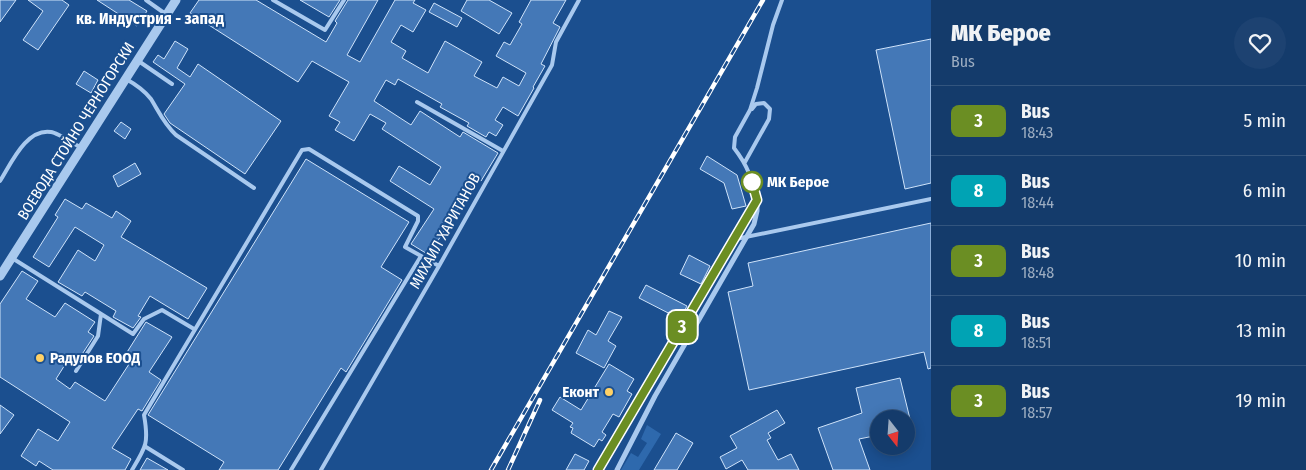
<!DOCTYPE html>
<html lang="en">
<head>
<meta charset="utf-8">
<style>
  :root { --surface:#143b6b; --page:#1d4271; --text:#f1f3f6; --muted:#9dadc1; --line:#33557e }
  body { margin:0; font-family:"Fira Sans Condensed",sans-serif; background:var(--page); color:var(--text); height:100vh; display:flex; flex-direction:column; font-size:19px; white-space:nowrap }
  * { box-sizing:border-box; margin:0 }
  p { font-size:16px; color:var(--muted) }
  .icon { flex:none; width:28px; height:28px; fill:none; stroke:currentColor; stroke-width:2; stroke-linecap:round; stroke-linejoin:round }
  .map { position:relative; flex:1; overflow:hidden }
  .sheet { display:flex; flex-direction:column; background:var(--surface); width:375px }
  .sheet>* { flex:none }
  .badge { padding:0 10px; border-radius:8px; font-size:18px; line-height:32px }
  .needle { width:32px; rotate:163deg }
  .controls { position:absolute; left:870px; top:410px; display:grid; gap:10px }
  .controls a { display:grid; place-items:center; width:45px; height:45px; border-radius:50%; background:var(--surface); box-shadow:0 2px 12px #0003,0 0 0 1px var(--line); font-size:25px }
  .map>.badge { position:absolute; translate:-50% -50%; box-shadow:0 0 0 2px #fff }
  .round { display:grid; place-items:center; flex:none; width:52px; height:52px; border-radius:26px; background:var(--page) }
  .overview { display:flex; align-items:center; justify-content:space-between; height:85px; padding:0 20px }
  h1 { font-size:24px; font-weight:800; line-height:38px }
  ul { padding:0; list-style:none }
  li { display:flex; align-items:center; gap:15px; height:70px; padding:0 20px; border-top:1px solid var(--line) }
  li div { flex:1 }
  li b { display:block; font-size:19px }
  li em { font-style:normal }
  li .badge { min-width:55px; font-weight:700; text-align:center }
  main { display:flex; flex:1; min-height:0 }
  .map>svg:first-child { display:block }
  .garden { fill:#2e69ad }
  .building { fill:#4478b7; stroke:#cfe3fa }
  .lines { fill:none; stroke-linecap:round; stroke-linejoin:round }
  .service { stroke:#a9c9ee; stroke-width:4 }
  .minor { stroke:#a9c9ee; stroke-width:5 }
  .tertiary { stroke:#a9c9ee; stroke-width:9 }
  .rail-casing { stroke:#fff; stroke-width:4.5 }
  .rail { stroke:#1b4f8f; stroke-width:2.5; stroke-dasharray:8; stroke-linecap:butt }
  .line-casing { stroke:#fff; stroke-width:11 }
  .line { stroke:#6b8e23; stroke-width:8 }
  .stop-dot { fill:#fff; stroke:#6b8e23; stroke-width:2.5 }
  .poi-dot { fill:#ffd166; stroke:#1b4f8f; stroke-width:2 }
  .labels { text-anchor:middle; stroke-width:4; stroke-linejoin:round; paint-order:stroke }
  .street-label { font-size:15px; fill:#fff; stroke:#1b4f8f }
  .stop-label { font-size:15px; font-weight:bold; fill:#fff; stroke:#1b4f8f; text-anchor:start }
  .poi-label { font-size:15px; font-weight:bold; fill:#fff; stroke:#1b4f8f; text-anchor:start }
  .neighbourhood-label { font-size:16px; font-weight:bold; fill:#fff; stroke:#1b4f8f }
</style>
</head>
<body>
<main>
<div class="map">
<svg width="931" height="470" viewBox="0 0 931 470">
  <rect width="100%" height="100%" fill="#1b4f8f"/>
  <path class="garden" d="M647,425L661,434L639,470H621L631,453L638,457L647,443L641,439Z"/>
  <path class="building" d="M0,0H16L0,22Z
    M28,0H62L69,5L38,50L23,40L43,11Z
    M97,0H129L147,11L137,26Z
    M199,0H256L326,42L337,23L335,21L348,0H378L347,55L360,62L395,0H415L413,3L426,10L413,32L401,25L391,42L406,51L402,58L428,73L445,41L482,62L474,76L497,88L503,77L519,86L526,73L496,56L504,42L510,45L522,24L519,22L531,0H566L553,23L560,27L541,64L545,66L533,87L534,88L518,116L503,107L495,120L503,125L496,136L489,132L486,137L467,126L469,123L440,107L442,104L398,79L395,85L386,80L374,101L411,125L420,111L460,137L463,132L498,153L481,181L477,178L429,255L411,244L434,209L390,181L399,166L430,185L441,167L382,129L386,123L370,114L354,141L335,130L340,122L329,116L349,82L312,61L298,82L190,13Z
    M300,0H340L329,17Z
    M467,0H489L512,13L499,34L461,11Z
    M434,3L462,18L457,27L429,12Z
    M931,39V183L905,189L876,50Z
    M175,41L188,49L177,68L190,77L198,64L281,121L245,174L170,123L164,114L185,84L153,62L158,55L164,59Z
    M84,71L98,80L91,93L76,84Z
    M121,122L131,129L125,139L114,131Z
    M707,156L737,175L746,206L732,209L724,183L700,169Z
    M306,159L409,222L381,267L402,280L346,372L341,368L278,470H219L224,462L148,415Z
    M135,163L141,174L118,187L113,176Z
    M65,199L82,209L86,203L112,218L116,211L131,221L121,237L207,288L188,319L150,296L138,316L141,317L133,328L113,317L116,311L85,292L82,296L58,282L78,250L95,261L104,245L75,227L49,267L33,257L58,217L55,215Z
    M931,223V368L928,369L924,352L749,390L728,292L753,286L748,263Z
    M689,255L710,266L701,284L680,274Z
    M22,271L38,281L26,299L55,317L65,303L95,322L88,332L94,336L75,365L68,360L56,379L70,389L75,382L105,401L131,361L124,357L146,322L172,337L149,372L161,380L142,411L138,409L112,448L131,459L125,470H53L39,461L36,466L21,456L38,429L58,441L70,422L0,377V304Z
    M646,285L687,306L680,319L639,298Z
    M609,311L622,317L608,341L616,346L604,368L576,353L588,330L596,335Z
    M609,364L634,379L627,391L632,394L619,417L613,414L602,432L606,435L602,441L599,439L594,447L571,433L573,428L570,427L573,423L552,410L560,397L581,410Z
    M900,378L910,419H879V435L859,439L870,470H833L818,428L862,413L856,388Z
    M0,405L14,415L0,434Z
    M777,410L785,423L768,433L771,438L767,440L778,460L791,454L799,470H748L742,460L726,469L720,457L737,448L730,436Z
    M676,433L693,443L677,470H654Z
    M575,454L589,461L584,470H566Z
    M147,458L168,470H140Z"/>
  <g class="lines">
    <path class="service" d="M146,0L167,15
      M273,0L325,30L344,0
      M137,60L172,84
      M126,79C135,84 144,90 151,99C159,112 164,124 176,135L254,188
      M417,102L503,151
      M745,162L769,119L770,109L764,103L756,104L752,109
      M0,181C11,164 26,128 51,132C58,133 74,144 82,148
      M757,201C752,179 748,166 734,148L735,137L750,110L757,88L773,25L782,0
      M736,239L931,199
      M12,258L133,334L144,319L162,310L194,329
      M76,371L98,336L101,314
      M146,447L183,470
      M132,470C146,447 149,443 144,415L302,150L309,149L418,216V221L405,247L439,266
      M291,470L421,256
      M321,470L439,266L552,65L556,42L579,0"/>
    <path class="minor" d="M598,470L757,201
      M617,470L655,396L754,224L757,211V201"/>
    <path class="tertiary" d="M0,276L176,0"/>
    <g class="rail-casing">
      <path id="rail" d="M491,470L763,0
        M508,470L540,400"/>
    </g>
    <use href="#rail" class="rail"/>
  </g>
  <g class="lines">
    <g class="line-casing">
      <path id="line" d="M598,470L757,200L752,182"/>
    </g>
    <use href="#line" class="line"/>
  </g>
  <circle class="stop-dot" cx="752" cy="182" r="10"/>
  <g class="poi-dot">
    <circle cx="40" cy="358" r="5"/>
    <circle cx="609" cy="392" r="5"/>
  </g>
  <g class="labels">
    <g class="street-label">
      <text transform="translate(76 131) rotate(-58)" y="5">ВОЕВОДА СТОЙНО ЧЕРНОГОРСКИ</text>
      <text transform="translate(445 231) rotate(-61)" y="5">МИХАИЛ ХАРИТАНОВ</text>
    </g>
    <g class="stop-label">
      <text x="767" y="187">МК Берое</text>
    </g>
    <g class="poi-label">
      <text x="50" y="363">Радулов ЕООД</text>
      <text x="599" y="397" text-anchor="end">Еконт</text>
    </g>
    <g class="neighbourhood-label">
      <text x="150" y="24">кв. Индустрия - запад</text>
    </g>
  </g>
</svg>
<div class="controls">
<a><svg class="needle" viewBox="-14 -14 28 28"><path d="M0-13l5 13h-10z" fill="#e53935"/><path d="M0 13l5-13h-10z" fill="#9dadc1"/></svg></a>
</div>
<b class="badge" style="left:682px;top:327px;background:#6b8e23;color:#fff">3</b>
</div>
<section class="sheet">
<div class="overview"><div><h1>МК Берое</h1><p>Bus</p></div><a class="round"><svg class="icon" aria-label="heart" viewBox="0 0 24 24"><path d="M12 20l-8-8c-3-5 5-10 8-4 3-6 11-1 8 4z"/></svg></a></div>
<ul>
<li><span class="badge" style="background:#6b8e23;color:#fff">3</span><div><b>Bus</b><p>18:43</p></div><em>5 min</em></li>
<li><span class="badge" style="background:#00a3b4;color:#fff">8</span><div><b>Bus</b><p>18:44</p></div><em>6 min</em></li>
<li><span class="badge" style="background:#6b8e23;color:#fff">3</span><div><b>Bus</b><p>18:48</p></div><em>10 min</em></li>
<li><span class="badge" style="background:#00a3b4;color:#fff">8</span><div><b>Bus</b><p>18:51</p></div><em>13 min</em></li>
<li><span class="badge" style="background:#6b8e23;color:#fff">3</span><div><b>Bus</b><p>18:57</p></div><em>19 min</em></li>
</ul>
</section>
</main>
</body>
</html>
